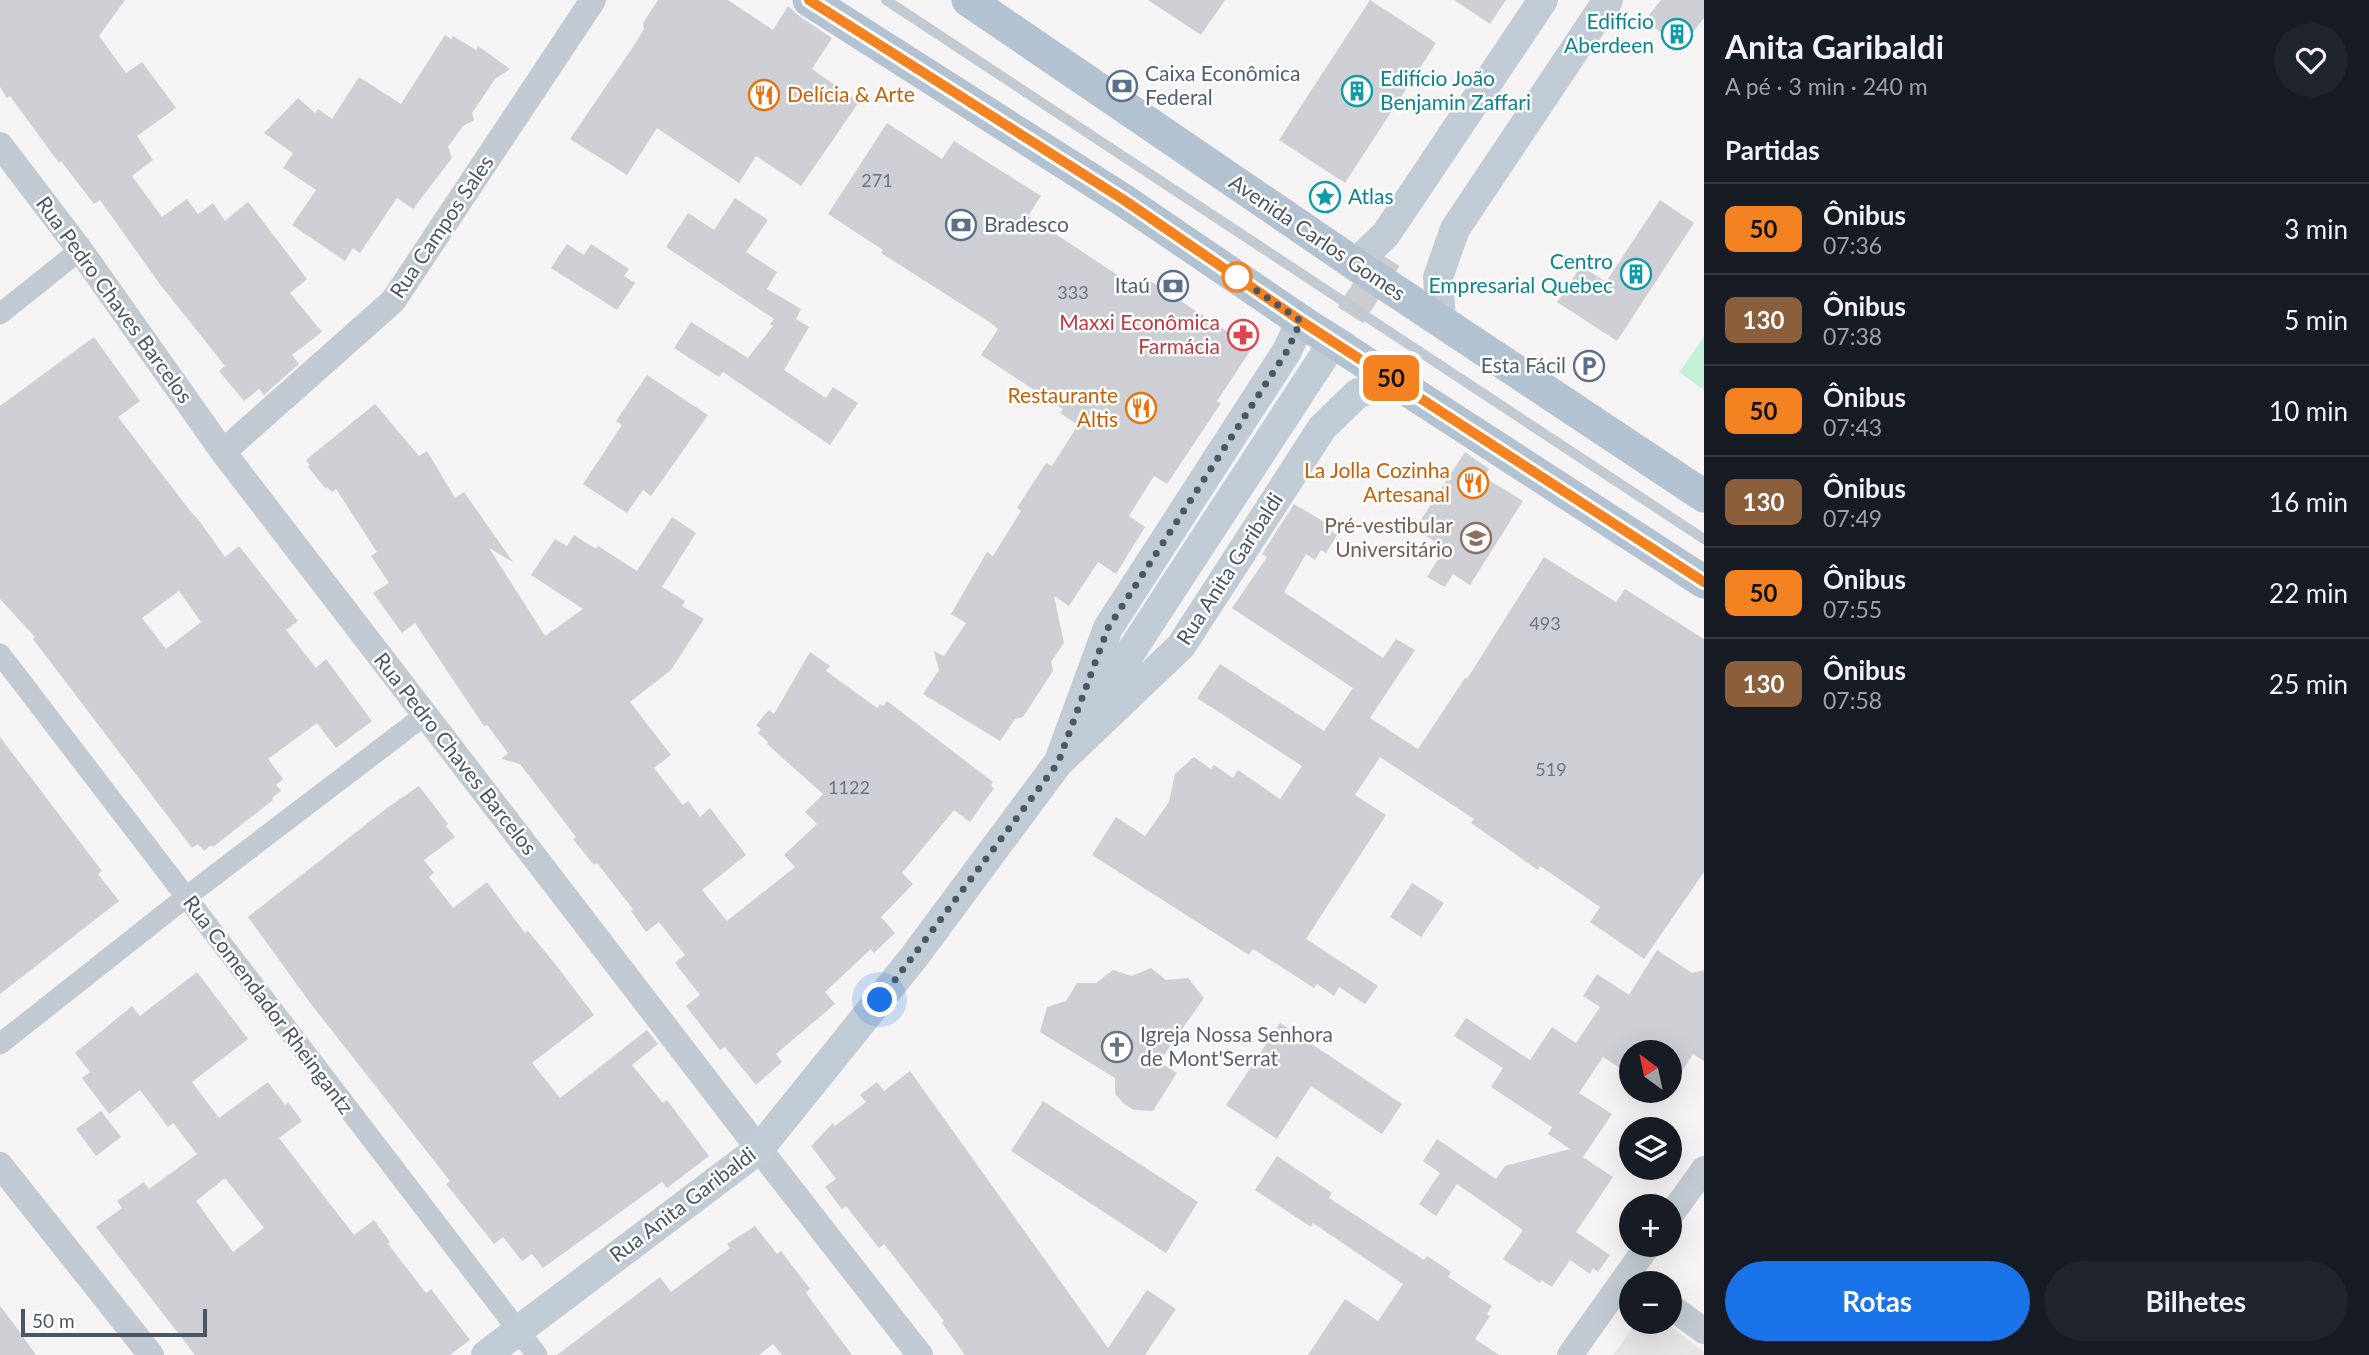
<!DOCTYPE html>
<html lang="pt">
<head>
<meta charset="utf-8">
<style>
  :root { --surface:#171b24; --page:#20242c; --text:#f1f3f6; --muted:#9ea1a6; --line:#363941; --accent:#1a73e8 }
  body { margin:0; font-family:Lato,sans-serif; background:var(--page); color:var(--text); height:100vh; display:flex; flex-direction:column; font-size:26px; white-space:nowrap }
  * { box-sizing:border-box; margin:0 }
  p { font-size:23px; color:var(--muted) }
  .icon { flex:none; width:38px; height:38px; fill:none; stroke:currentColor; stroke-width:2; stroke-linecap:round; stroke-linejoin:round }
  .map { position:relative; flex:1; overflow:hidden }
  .panel { display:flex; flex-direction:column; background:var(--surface); width:665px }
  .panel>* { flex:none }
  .badge { padding:0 14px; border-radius:10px; font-size:24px; line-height:46px }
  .needle { width:46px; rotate:327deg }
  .controls { position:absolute; left:1619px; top:1040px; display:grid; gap:14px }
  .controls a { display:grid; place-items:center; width:63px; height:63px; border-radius:50%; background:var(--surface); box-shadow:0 7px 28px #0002; font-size:35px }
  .scale { position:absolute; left:21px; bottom:18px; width:186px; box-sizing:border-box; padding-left:7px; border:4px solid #4a5661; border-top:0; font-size:19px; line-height:24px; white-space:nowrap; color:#4a5661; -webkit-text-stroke:5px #fff; paint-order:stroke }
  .you { position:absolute; width:35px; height:35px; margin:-18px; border:5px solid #fff; border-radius:50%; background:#1a73e8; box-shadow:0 0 0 10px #1a73e833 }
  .map>.badge { position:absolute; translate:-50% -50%; box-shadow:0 0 0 4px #fff }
  h2 { padding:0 21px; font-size:26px; line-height:63px }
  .round { display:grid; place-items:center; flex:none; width:74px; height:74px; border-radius:37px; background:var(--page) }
  .overview { display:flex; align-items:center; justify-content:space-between; height:119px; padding:0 21px }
  h1 { font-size:33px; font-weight:700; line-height:52px }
  .primary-button { display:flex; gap:14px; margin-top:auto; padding:14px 21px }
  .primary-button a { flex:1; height:80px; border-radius:42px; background:var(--accent); color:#fff; font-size:28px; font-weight:700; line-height:80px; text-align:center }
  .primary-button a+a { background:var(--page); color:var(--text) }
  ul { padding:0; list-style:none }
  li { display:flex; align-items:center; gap:21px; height:91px; padding:0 21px; border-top:2px solid var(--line) }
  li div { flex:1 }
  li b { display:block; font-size:26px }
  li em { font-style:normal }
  li .badge { min-width:77px; font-weight:700; text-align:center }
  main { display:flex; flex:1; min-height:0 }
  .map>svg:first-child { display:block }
  .education { fill:#e6e4e5 }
  .green { fill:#c3f1d5 }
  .building { fill:#cdcfd5; fill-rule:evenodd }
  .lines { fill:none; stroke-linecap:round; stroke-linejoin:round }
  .secondary-tunnel { stroke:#caccce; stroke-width:30; stroke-dasharray:30 15; stroke-linecap:butt }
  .service { stroke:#c1cad2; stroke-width:10 }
  .minor { stroke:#c1cad2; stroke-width:21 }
  .tertiary { stroke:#c1cad2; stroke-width:26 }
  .secondary { stroke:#c1cbd6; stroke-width:30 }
  .primary { stroke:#b3c2d1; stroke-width:33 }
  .line-casing { stroke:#fff; stroke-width:16 }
  .line { stroke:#f58220; stroke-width:10 }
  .walk { stroke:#4a5661; stroke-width:7; stroke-dasharray:0 12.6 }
  .stop-dot { fill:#fff; stroke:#f58220; stroke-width:3.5 }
  .labels { text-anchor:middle; stroke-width:5; stroke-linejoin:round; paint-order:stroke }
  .number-label { font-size:18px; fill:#6b747e }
  .culture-label { font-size:21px; fill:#0d838f; stroke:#fff; text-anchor:end }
  .service-label { font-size:21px; fill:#4e5e75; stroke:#fff; text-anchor:start }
  .food-label { font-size:21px; fill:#c56008; stroke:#fff; text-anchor:end }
  .street-label { font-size:21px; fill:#4a5661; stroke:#fff }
  .health-label { font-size:21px; fill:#be3a42; stroke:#fff; text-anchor:end }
  .education-label { font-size:21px; fill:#785e54; stroke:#fff; text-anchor:end }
  .worship-label { font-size:21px; fill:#5b616d; stroke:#fff; text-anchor:start }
</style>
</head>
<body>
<main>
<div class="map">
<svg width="1704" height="1355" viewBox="0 0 1704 1355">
  <rect width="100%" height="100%" fill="#f5f3f3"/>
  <path class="education" d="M1638,1321H1663L1704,1352V1355H1613Z"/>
  <path class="green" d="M1704,337V390L1679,372Z"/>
  <path class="building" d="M0,0H125L99,36L126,73L142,62L176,108L137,136L153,160L132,176L162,217L187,199L198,214L213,203L225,221L248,202L307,279L290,293L322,332L292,355L299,364L264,395L259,389L244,401L219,371L225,366L159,283L100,200L94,204L61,161L59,163L10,96L7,98L0,87Z
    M658,0H728L773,30L788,6L799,16L832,38L812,69L859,102L801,186L756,156L739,183L657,128L627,175L570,139L635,44L644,29L643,23Z
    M1148,0H1225L1201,35Z
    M1370,0L1436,43L1345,183L1279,140Z
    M1454,0H1506L1490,24Z
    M1661,0H1704V18L1681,48L1645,20Z
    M445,35L451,39L453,36L476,50L478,46L510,69L495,79L472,113L474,120L463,126L448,147L452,158L413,209L397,198L360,253L353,248L345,261L292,225L316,190L283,168L293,153L264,133L298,98L315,113L318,109L332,119L359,77L401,104Z
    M887,123L942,159L954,141L1041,196L1028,216L1142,291L1149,280L1252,348L1217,401L1221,403L1167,484L1154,476L1129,516L1145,527L1116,574L1098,562L1069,606L1054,596L1064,643L1051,662L1053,671L1023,717L1015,719L1000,741L923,694L939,670L934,651L944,656L966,623L951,614L987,552L993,556L1021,511L1017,508L1046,463L1052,466L1078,425L1060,413L1063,409L981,355L998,329L991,323L881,253L883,250L828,214Z
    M735,198L768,220L746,252L777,272L767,289L801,309L796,319L809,327L784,370L826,398L833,387L858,403L830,445L723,372L719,377L674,348L691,322L748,358L773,326L770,324L774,319L666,247L688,213L714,230Z
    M1660,200L1694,223L1617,341L1557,302L1581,266L1606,282Z
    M567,244L584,255L591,244L629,269L624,276L635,283L617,310L551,268Z
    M94,337L140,401L118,417L191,512L198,519L225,557L239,546L298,621L286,630L316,668L326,659L372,721L336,748L317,723L268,759L283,779L276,785L281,791L272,798L273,800L213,847L211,845L204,851L198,844L192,848L33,639L35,637L0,599V406ZM179,591L201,622L166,649L142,618Z
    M647,375L708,415L651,496L643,490L627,513L583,484L622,425L616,421Z
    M375,404L419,456L427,451L455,498L464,492L513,562L489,548L545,636L583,609L531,575L555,539L567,546L574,535L596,549L598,546L637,571L672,517L696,533L662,587L685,601L682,606L704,619L671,670L630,702L671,755L654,768L683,805L688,801L700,817L710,808L746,855L702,890L727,921L795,867L784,855L817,824L805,812L823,794L767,744L768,742L758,733L761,729L756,725L769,710L774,714L810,652L830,666L826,671L877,708L880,704L883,706L887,701L993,782L991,785L994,788L970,822L954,810L902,873L913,884L881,917L895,933L874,953L871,949L825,992L835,1004L776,1054L782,1062L756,1085L725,1047L720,1050L686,1006L700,995L675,963L685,955L659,922L646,932L631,911L633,909L597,863L594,865L573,839L576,837L520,764L501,759L508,753L487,725L484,726L415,623L402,633L373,593L389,583L371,556L377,552L336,489L332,492L327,487L326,489L308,467L310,465L306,460Z
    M1465,452L1489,469L1484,477L1523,501L1470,585L1453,574L1445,587L1427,577L1445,548L1415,529Z
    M1294,504L1333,527L1331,531L1337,535L1326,553L1321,550L1315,560L1306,554L1284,592L1383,658L1396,639L1415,650L1370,718L1418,749L1465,678L1467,679L1544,557L1616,602L1625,589L1704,639V872L1644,959L1590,922L1600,907L1540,866L1538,870L1471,823L1474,819L1380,757L1355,795L1386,815L1306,939L1378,986L1365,1004L1339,987L1334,996L1317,984L1314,988L1253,949L1249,955L1092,855L1116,817L1145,836L1169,802L1175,774L1194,757L1211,769L1214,765L1233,778L1238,770L1280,799L1302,766L1197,698L1220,664L1324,731L1353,688L1232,608L1267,557L1262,554Z
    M0,737L102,871L98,874L119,901L0,994Z
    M419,786L448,824L446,826L455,837L424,860L434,873L429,877L453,908L487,882L525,933L528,931L556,965L594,1015L532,1063L560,1098L647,1030L658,1044L632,1065L663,1103L667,1100L709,1156L667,1188L662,1182L543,1268L532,1254L522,1261L503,1237L494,1244L446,1184L450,1181L311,1004L248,917L387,808Z
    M1412,883L1444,903L1421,937L1390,917Z
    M1657,950L1692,973L1704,970V1061L1693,1054L1670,1090V1052H1631V1075L1603,1057L1579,1093L1612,1114L1583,1157L1613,1177L1576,1232L1610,1255L1598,1272L1593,1268L1590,1274L1570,1260L1552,1287L1541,1280L1540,1283L1503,1259L1523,1230L1457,1184L1436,1216L1419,1204L1440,1173L1423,1161L1437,1139L1496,1179L1505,1166L1570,1149L1548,1134L1552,1127L1491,1087L1503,1068L1454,1036L1466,1018L1530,1060L1552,1027L1576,1043L1600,1007L1583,996L1597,974L1629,995Z
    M1151,968L1166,980L1188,978L1204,998L1159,1062L1177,1073L1153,1111L1134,1110L1124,1104L1115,1094V1078L1040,1032L1047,1007L1066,1001L1077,983H1096L1113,970L1132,976Z
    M197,972L248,1039L192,1082L219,1118L268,1082L285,1105L288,1102L302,1121L279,1138L354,1235L374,1220L390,1242L388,1244L426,1293L431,1289L470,1340L450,1355H195L96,1227L122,1208L117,1201L144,1182L149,1189L197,1154L173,1123L168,1127L140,1090L109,1114L82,1078L90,1072L75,1053L132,1006L140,1016ZM225,1178L264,1228L233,1252L196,1201Z
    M1280,1023L1402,1104L1382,1134L1311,1086L1277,1139L1226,1105Z
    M910,1071L1108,1348L1147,1290L1176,1309L1145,1355H965L942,1323L944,1321L884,1244L879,1248L846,1206L842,1209L825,1187L836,1179L811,1146L833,1123L835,1126L866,1102L860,1095L877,1082L884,1091Z
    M1043,1101L1198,1202L1166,1253L1011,1151Z
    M101,1111L121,1137L96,1156L76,1129Z
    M1277,1156L1332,1193L1329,1198L1424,1260L1427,1256L1451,1272L1448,1277L1492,1306L1487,1314L1490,1316L1475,1339L1499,1355H1308L1345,1299L1378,1321L1403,1284L1313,1223L1311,1227L1255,1190Z
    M755,1226L777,1254L781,1251L810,1289L806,1292L811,1300L852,1355H782L773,1344L759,1355H557L660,1277L671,1292L730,1248L727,1244Z
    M0,1306L19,1331L36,1355H0Z"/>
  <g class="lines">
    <path class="secondary-tunnel" d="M1326,353L1387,258"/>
    <path class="service" d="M886,0L1704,539"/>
    <path class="minor" d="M0,314L80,250
      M0,654L537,1355
      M0,1044L186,897L425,715"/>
    <path class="tertiary" d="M0,145L80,250L223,452L759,1149L920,1355
      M223,452L393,301L593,0
      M0,1165L151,1355
      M1670,1216L1704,1169
      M1670,1306L1704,1331
      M1570,1355L1649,1244"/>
    <path class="secondary" d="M1355,264L1386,234L1543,0
      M1441,320L1438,277L1455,229L1608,0
      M1087,719L1326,353
      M1061,756L1108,628L1287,351L1301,321
      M486,1355L759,1149L914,957L1058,763L1181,646L1322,428L1358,393L1399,383"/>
    <path class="primary" d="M809,0L1123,200L1301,321L1704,582
      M968,0L1355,264L1704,496"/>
  </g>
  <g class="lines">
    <g class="line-casing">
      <path id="line" d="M809,0L1124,200L1301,321L1704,582"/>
    </g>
    <use href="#line" class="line"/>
    <path class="walk" d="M880,1000L1058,763L1108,628L1287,351L1301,321L1234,275L1237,277"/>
  </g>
  <defs>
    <g id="building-ring" transform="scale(1.575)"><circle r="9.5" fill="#fff" stroke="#0f9aa8" stroke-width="1.5"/><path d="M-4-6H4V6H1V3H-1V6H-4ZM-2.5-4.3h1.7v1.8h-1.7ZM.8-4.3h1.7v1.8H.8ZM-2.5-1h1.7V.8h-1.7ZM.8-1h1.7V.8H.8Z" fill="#0f9aa8"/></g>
    <g id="bank-ring" transform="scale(1.575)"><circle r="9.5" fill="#fff" stroke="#5c6f8a" stroke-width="1.5"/><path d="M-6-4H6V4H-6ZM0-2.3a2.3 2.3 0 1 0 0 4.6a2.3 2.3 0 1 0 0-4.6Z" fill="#5c6f8a"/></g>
    <g id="restaurant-ring" transform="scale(1.575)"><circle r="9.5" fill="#fff" stroke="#e8710a" stroke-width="1.5"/><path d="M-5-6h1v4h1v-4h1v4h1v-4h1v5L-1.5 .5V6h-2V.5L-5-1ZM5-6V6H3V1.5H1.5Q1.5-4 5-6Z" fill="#e8710a"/></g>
    <g id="sight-ring" transform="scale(1.575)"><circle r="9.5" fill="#fff" stroke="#0f9aa8" stroke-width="1.5"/><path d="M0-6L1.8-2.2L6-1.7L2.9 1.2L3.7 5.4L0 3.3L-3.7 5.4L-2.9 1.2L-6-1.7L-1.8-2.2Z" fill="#0f9aa8"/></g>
    <g id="pharmacy-ring" transform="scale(1.575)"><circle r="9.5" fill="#fff" stroke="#e0444e" stroke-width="1.5"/><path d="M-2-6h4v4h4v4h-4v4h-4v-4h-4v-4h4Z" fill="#e0444e"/></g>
    <g id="parking-ring" transform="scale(1.575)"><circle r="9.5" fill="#fff" stroke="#5c6f8a" stroke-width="1.5"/><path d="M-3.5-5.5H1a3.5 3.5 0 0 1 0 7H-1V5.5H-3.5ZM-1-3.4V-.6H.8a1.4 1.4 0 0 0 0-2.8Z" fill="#5c6f8a"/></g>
    <g id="school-ring" transform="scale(1.575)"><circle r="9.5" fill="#fff" stroke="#8d6e63" stroke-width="1.5"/><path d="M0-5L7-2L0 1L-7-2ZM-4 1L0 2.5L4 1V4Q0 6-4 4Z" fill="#8d6e63"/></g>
    <g id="church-ring" transform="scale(1.575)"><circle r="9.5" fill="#fff" stroke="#6b7280" stroke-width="1.5"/><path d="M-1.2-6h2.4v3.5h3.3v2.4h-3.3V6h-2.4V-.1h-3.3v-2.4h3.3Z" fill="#6b7280"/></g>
  </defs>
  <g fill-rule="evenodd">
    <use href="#building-ring" x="1677" y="34"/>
    <use href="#bank-ring" x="1122" y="86"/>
    <use href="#building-ring" x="1357" y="91"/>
    <use href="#restaurant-ring" x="764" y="95"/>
    <use href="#sight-ring" x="1325" y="197"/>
    <use href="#bank-ring" x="961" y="225"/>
    <use href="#building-ring" x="1636" y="274"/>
    <use href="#bank-ring" x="1173" y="286"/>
    <use href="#pharmacy-ring" x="1243" y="335"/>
    <use href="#parking-ring" x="1589" y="366"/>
    <use href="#restaurant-ring" x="1141" y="408"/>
    <use href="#restaurant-ring" x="1473" y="483"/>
    <use href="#school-ring" x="1476" y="538"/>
    <use href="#church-ring" x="1117" y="1047"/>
  </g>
  <circle class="stop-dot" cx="1237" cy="277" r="14"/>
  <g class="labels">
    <g class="number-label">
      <text x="877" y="187">271</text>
      <text x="1073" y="299">333</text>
      <text x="1545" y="630">493</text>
      <text x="1551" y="776">519</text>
      <text x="849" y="794">1122</text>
    </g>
    <g class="culture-label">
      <text x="1654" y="29">Edifício<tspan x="1654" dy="24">Aberdeen</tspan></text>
      <text x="1380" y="86" text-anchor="start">Edifício João<tspan x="1380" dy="24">Benjamin Zaffari</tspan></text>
      <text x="1348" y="204" text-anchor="start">Atlas</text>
      <text x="1613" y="269">Centro<tspan x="1613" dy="24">Empresarial Quebec</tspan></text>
    </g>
    <g class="service-label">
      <text x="1145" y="81">Caixa Econômica<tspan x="1145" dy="24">Federal</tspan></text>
      <text x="984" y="232">Bradesco</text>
      <text x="1150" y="293" text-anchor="end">Itaú</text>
      <text x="1566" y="373" text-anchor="end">Esta Fácil</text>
    </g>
    <g class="food-label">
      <text x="787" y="102" text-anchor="start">Delícia &amp; Arte</text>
      <text x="1118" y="403">Restaurante<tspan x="1118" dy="24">Altis</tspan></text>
      <text x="1450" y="478">La Jolla Cozinha<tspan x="1450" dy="24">Artesanal</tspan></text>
    </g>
    <g class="street-label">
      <text transform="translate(442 227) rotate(-56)" y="7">Rua Campos Sales</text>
      <text transform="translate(1317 238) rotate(34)" y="7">Avenida Carlos Gomes</text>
      <text transform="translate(114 300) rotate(54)" y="7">Rua Pedro Chaves Barcelos</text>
      <text transform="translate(1230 569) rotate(-57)" y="7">Rua Anita Garibaldi</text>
      <text transform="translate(455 754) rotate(52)" y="7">Rua Pedro Chaves Barcelos</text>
      <text transform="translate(268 1005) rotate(53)" y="7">Rua Comendador Rheingantz</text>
      <text transform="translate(683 1205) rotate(-37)" y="7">Rua Anita Garibaldi</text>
    </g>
    <g class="health-label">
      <text x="1220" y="330">Maxxi Econômica<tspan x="1220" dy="24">Farmácia</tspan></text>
    </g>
    <g class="education-label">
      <text x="1453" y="533">Pré-vestibular<tspan x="1453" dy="24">Universitário</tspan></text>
    </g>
    <g class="worship-label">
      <text x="1140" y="1042">Igreja Nossa Senhora<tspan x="1140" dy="24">de Mont'Serrat</tspan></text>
    </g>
  </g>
</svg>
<div class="controls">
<a><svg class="needle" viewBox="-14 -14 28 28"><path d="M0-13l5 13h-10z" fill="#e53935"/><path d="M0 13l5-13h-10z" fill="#9ea1a6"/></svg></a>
<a><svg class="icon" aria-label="layers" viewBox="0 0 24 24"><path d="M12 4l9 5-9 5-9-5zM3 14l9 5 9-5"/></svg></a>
<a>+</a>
<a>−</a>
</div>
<div class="scale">50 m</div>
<div class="you" style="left:880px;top:1000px"></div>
<b class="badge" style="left:1391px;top:378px;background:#f58220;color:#111">50</b>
</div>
<section class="panel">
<div class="overview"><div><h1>Anita Garibaldi</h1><p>A pé · 3 min · 240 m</p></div><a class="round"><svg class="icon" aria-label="heart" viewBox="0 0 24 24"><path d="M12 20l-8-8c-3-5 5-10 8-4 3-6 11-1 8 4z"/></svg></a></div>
<h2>Partidas</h2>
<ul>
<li><span class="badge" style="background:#f58220;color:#111">50</span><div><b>Ônibus</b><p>07:36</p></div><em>3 min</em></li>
<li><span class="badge" style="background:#8b5e3c;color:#fff">130</span><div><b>Ônibus</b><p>07:38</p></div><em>5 min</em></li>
<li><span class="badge" style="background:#f58220;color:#111">50</span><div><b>Ônibus</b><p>07:43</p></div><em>10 min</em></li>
<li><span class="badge" style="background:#8b5e3c;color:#fff">130</span><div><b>Ônibus</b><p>07:49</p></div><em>16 min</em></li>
<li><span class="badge" style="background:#f58220;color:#111">50</span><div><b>Ônibus</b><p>07:55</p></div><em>22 min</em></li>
<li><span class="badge" style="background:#8b5e3c;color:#fff">130</span><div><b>Ônibus</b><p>07:58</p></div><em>25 min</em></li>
</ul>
<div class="primary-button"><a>Rotas</a><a>Bilhetes</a></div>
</section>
</main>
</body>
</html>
